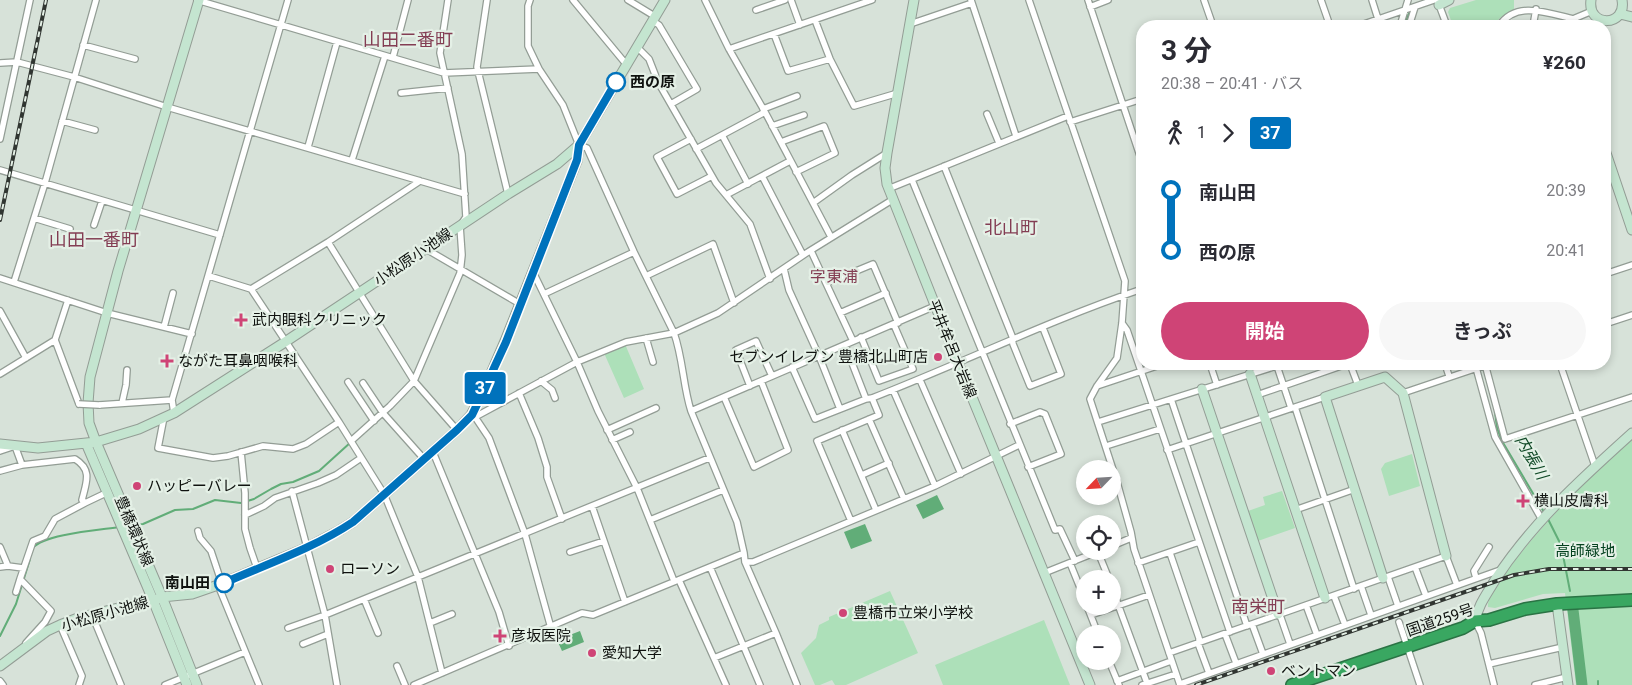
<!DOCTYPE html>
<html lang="ja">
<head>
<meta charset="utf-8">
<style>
  :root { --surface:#fff; --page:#f7f7f7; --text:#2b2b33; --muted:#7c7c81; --accent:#cf4476 }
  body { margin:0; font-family:Roboto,"Noto Sans JP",sans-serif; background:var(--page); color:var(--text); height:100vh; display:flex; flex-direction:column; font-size:19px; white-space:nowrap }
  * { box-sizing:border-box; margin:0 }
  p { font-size:16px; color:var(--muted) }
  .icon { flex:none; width:28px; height:28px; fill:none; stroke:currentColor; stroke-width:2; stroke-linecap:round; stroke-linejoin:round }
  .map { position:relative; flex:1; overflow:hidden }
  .panel { position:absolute; left:1136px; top:20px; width:475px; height:350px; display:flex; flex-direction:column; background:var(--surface); border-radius:20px; box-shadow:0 2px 8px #0003 }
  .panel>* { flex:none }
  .badge { padding:0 10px; border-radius:4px; font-size:18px; line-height:32px }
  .needle { width:32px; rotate:245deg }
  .controls { position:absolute; left:1076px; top:460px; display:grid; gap:10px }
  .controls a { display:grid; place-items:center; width:45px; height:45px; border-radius:50%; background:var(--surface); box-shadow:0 2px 8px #0003; font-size:25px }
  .map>.badge { position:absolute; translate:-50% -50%; box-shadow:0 0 0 2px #fff }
  .legs { display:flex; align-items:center; gap:8px; height:55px; padding:0 25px; font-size:16px }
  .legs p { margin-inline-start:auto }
  .summary { display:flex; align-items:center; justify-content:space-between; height:85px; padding:0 25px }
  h1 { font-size:28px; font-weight:700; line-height:38px }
  .cta { display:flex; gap:10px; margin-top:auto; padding:10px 25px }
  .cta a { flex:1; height:58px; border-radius:30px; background:var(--accent); color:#fff; font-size:20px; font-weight:700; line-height:58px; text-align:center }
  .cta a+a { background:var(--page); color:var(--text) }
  ul { padding:0 25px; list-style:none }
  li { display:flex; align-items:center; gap:18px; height:60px; font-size:19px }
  li i { display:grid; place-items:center; width:8px; height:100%; margin:0 6px; background:currentColor }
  li i::after { content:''; width:12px; height:12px; margin:-6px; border:4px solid; border-radius:50%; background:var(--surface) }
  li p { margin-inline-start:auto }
  li:first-child i { background:linear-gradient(#0000 50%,currentColor 0) }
  li:last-child i { background:linear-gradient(currentColor 50%,#0000 0) }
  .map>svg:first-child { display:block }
  .green { fill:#ade0b9 }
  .water { fill:#61ad78 }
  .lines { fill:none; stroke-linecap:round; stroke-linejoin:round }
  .stream { stroke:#61ad78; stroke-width:2 }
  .river { stroke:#61ad78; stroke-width:11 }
  .street-casing { stroke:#939d95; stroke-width:8 }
  .secondary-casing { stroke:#939d95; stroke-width:11 }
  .highway-casing { stroke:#2a7344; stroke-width:14 }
  .street { stroke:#fff; stroke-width:5.5 }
  .secondary { stroke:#c4e5d0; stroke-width:9 }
  .highway { stroke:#39a761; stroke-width:11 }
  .rail-casing { stroke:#313632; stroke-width:4 }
  .rail { stroke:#e4f0e6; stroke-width:2; stroke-dasharray:5.5; stroke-linecap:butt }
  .street-bridge-casing { stroke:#939d95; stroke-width:8; stroke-linecap:butt }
  .street-bridge { stroke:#fff; stroke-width:5.5 }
  .line-1-casing { stroke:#fff; stroke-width:11 }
  .line-1 { stroke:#0072bc; stroke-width:8 }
  .stop-1-dot { fill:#fff; stroke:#0072bc; stroke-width:2.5 }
  .poi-dot { fill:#cf4476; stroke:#e4f0e6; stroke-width:2 }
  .labels { text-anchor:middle; stroke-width:4.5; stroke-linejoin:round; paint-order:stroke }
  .stop-label { font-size:15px; font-weight:bold; fill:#0f120f; stroke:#e4f0e6; text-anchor:start }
  .street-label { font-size:15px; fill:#0f120f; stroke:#e4f0e6 }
  .poi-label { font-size:15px; fill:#0f120f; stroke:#e4f0e6; text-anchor:start }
  .park-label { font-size:15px; fill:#04411f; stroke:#e4f0e6 }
  .neighbourhood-label { font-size:16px; fill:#833d53; stroke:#e4f0e6 }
  .water-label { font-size:16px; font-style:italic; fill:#114a27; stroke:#e4f0e6 }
  .quarter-label { font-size:18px; fill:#833d53; stroke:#e4f0e6 }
</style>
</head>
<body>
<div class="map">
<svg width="1632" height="685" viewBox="0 0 1632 685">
  <rect width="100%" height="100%" fill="#d7e2d9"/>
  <path class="green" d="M1476,0H1514V10L1501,17L1492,26H1453L1448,12L1450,8Z
    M625,344L644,389L624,398L604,353Z
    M1632,440V685H1576L1565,593L1543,594L1495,608L1488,607C1484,589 1562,505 1578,489C1595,472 1614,456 1632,440Z
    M1412,454L1420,486L1389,496L1381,469L1385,463Z
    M1282,491L1295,528L1258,541L1248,511L1265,505L1263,497Z
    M890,591L918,653L846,685H835L832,680L820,685H815L801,653L816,638L819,625L829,620V617Z
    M1044,620L1070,685H943L935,665Z"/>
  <path class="water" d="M937,495L944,509L923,519L916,505Z
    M865,524L872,541L851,549L844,532Z
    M580,631L584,642L562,651L557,640Z"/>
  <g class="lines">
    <path class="stream" d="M1404,26L1411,9
      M1495,412L1497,428L1502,441L1544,512
      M1548,519L1561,545L1570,591
      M134,525L143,524L175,510L193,509L215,500L241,503L254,499L271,489L281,484L293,482L319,471L351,442
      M33,548C44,534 101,530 120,527
      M0,636L16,604L30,559
      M1598,681V685"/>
    <path class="river" d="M1573,610L1582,685"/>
    <g class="street-casing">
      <path id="street" d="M197,0L444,73L539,69
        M487,0L477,67L508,194
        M530,0L528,6V46L539,69L563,105L579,145L587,148L634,252L674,333C683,358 683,386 691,411L737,522L744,553
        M573,0L626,64
        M628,0L656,17
        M705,0L729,49L765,112L831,237
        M791,0L800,25
        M971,0L1016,136
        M1029,0L1125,281L1122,323L1117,358L1097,386L1090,399L1117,482L1131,532L1134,549L1180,685
        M1088,0L1142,162
        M1204,0L1213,26
        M1321,0L1330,26
        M1372,0L1378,19
        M1438,2L1447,26
        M1090,7L1108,0
        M756,10L785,0
        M1573,19L1592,11
        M815,20L830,59L854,106L898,93
        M653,21L659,25L697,89L671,104
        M910,24L972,3
        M1358,26L1434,0
        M1400,26L1408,0
        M1409,26L1415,7
        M1499,26C1516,0 1548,13 1573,19L1571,26
        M1533,26L1536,9
        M774,34L788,71L830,59
        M83,45L135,59
        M638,48L649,59L658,82L716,183L750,224L770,279
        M729,49L872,0
        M393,57L408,0
        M0,63L17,62L74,77L167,107L465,194
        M401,93L448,88
        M763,109L797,96
        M987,114L999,143
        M62,121L95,130
        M1070,122L1142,99
        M772,126L804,115
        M722,135L748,184
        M0,139L30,0
        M691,139L657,157L677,194L712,176
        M781,142L824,126L835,153L796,172
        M308,147L337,42
        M696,149L765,112
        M352,160L385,56
        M944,166L1012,336L1013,344L1030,386L1061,374L1043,328
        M0,170L220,235
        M762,176L803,255
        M912,180L1055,530L1060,529L1075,561
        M888,189L1068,116
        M726,195L790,161
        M813,203L852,175L887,153
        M34,218L70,229
        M94,225L102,201
        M328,242L414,381L457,430
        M426,249L520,304
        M811,251L853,341
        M784,269L789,290L819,356L840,409
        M533,272L577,362L598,411L637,488L674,581
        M1605,274L1632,265
        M209,276L251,289L328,242L420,181
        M646,276L713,244L734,303
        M0,278L107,313L192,334
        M14,282L45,183L96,0
        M827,283L873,264L898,323
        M251,289L339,422L384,494L418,577L442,673
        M544,294L634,252
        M0,311L26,358
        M840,313L886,293
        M1122,323L1127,330L1230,632
        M1605,324L1632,315
        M164,327L173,293
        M861,337L879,381L913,369L894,325
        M646,338L653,362
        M55,340L68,300
        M1210,364L1217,385
        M1350,364L1358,385
        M1445,364L1449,376
        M1475,364L1495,437L1542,520
        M1485,364L1505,439L1632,397
        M1560,364L1595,466
        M1277,366L1291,408
        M792,367L815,419L866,399L845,345
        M0,374L55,340L79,404
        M920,380L961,474
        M541,381L552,390L555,398
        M348,382L374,421
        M363,383L383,413L424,459
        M750,386L736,350L756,341L772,376
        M1097,386L1163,364
        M893,390L935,486
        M519,393L538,438L547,467V477L562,519
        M1403,393L1489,364
        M1257,395L1347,364
        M724,397L754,467L788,450L761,381
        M866,399L872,398C962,363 1050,320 1142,289
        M1171,399L1247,626
        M122,403L126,385L127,370
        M99,405L172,400
        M1295,407L1354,589
        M691,411L935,306
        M174,413L172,400L288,0
        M472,416L475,417L489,438L525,534L551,628
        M164,417L158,448L213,458L228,456L263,446L293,449L306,444L339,422
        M475,417L577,362L626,342L674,333L718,313L808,252L892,200
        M869,419L904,499
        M1098,422L1283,364
        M1010,424L1040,412L1045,414L1061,454L1028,467
        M607,430L656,408
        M842,430L876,510
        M612,440L630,432
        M351,441L390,406L414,381L460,273L462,255L460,226L466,217L462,154L440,53L448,0
        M1106,446L1160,429
        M1167,450L1325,397
        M0,451L15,446L22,465L0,471
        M241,452L245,493V529L250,548L257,568
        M433,452L499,612L509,646
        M22,465L75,459C93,470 86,483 82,500L85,503L106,493
        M862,475L889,463
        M292,491L325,615L337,685
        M592,506L625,602
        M1295,510L1355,489
        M245,515L264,506L275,498L318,483L336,475L361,458
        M650,520L723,490
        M851,521L817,441L879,415L872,398
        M198,531L200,538L211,551L222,584
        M1112,546L1131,538
        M0,547L8,566L23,568
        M570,552L604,541
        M1098,552L1109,579
        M1170,553L1199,638V646L1209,673
        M745,562L776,633L797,685
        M1070,563L1085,600
        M1138,563L1199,542
        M0,567L8,566
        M710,567L760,685
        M1415,567L1426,596
        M1044,573L1099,551
        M1388,577L1398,606
        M1476,578L1474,571L1489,547
        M679,580L726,685
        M218,585L259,685
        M1361,586L1371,615
        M1112,588L1147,683
        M16,592L20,579
        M1334,596L1345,625
        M364,599L378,633
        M1306,605L1317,635
        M1087,606L1098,634
        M1278,614L1281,618L1290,644
        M92,615L121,685
        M1091,615L1149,595
        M1475,621L1481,633L1494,685
        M1399,622L1420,685
        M430,623L452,614
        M1252,624L1263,654
        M60,625L82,676L79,685
        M288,628L325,615L709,458
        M1225,634L1236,663
        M26,643L45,622L51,611L20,579L33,541L45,536L55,519L85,503
        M303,644L328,634
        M1169,653L1446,556L1457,585
        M714,658L776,633
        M1109,661L1119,685
        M1489,664L1563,647
        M397,666L405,685
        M0,681L3,685
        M1117,681L1171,661
        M1180,684L1503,569
        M165,685L245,652
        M414,685L582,613L593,615L744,553L745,562H753L935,486L1019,445
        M1142,685L1176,674
        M1535,685L1567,677"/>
    </g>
    <g class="secondary-casing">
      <path id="secondary" d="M914,0L887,153L885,168L887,184L958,363L1090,685
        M1591,0C1587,28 1627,27 1622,0
        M1439,5L1449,0
        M1620,14L1632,17
        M1605,150L1632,230
        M1250,374L1325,598
        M1202,389L1278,614
        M86,443L153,600L187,685
        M0,444L38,448L96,442L139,429L174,413L282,344L508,194L557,164L579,145L665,0
        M1383,578L1325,397L1385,377L1403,393L1446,556
        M1557,604L1568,685
        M1475,621C1478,605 1487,594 1495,580C1532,523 1582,478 1632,433
        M0,666L47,631L60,625L78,618L162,597L192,594L218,585L308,547L340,530L353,522L457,430L471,415L483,392L505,341L577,161L579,145
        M197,685L162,597L96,442L89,423L88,403L90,377L118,271L199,0"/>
    </g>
    <g class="highway-casing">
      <path id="highway" d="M1292,685L1463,628L1475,621L1489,620L1525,609L1557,604L1632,600"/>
    </g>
    <use href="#street" class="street"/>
    <use href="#secondary" class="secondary"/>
    <use href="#highway" class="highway"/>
    <g class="rail-casing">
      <path id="rail" d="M0,220L46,0
        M1196,685L1514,575L1549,569H1632"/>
    </g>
    <use href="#rail" class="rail"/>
    <g class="street-bridge-casing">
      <path id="street-bridge" d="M79,404L99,405"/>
    </g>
    <use href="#street-bridge" class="street-bridge"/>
  </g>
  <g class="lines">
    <g class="line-1-casing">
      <path id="line-1" d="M224,583C267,564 314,548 353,522L457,430L472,415L483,392L506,342L577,160L579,145L616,82"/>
    </g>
    <use href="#line-1" class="line-1"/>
  </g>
  <g class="stop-1-dot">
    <circle cx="616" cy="82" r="9"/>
    <circle cx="224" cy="583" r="9"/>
  </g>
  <g class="poi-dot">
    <path d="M238.5 312.5h5v5h5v5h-5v5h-5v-5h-5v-5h5z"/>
    <circle cx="938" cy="357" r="5"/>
    <path d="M164.5 353.5h5v5h5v5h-5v5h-5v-5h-5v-5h5z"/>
    <circle cx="137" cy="486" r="5"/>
    <path d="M1520.5 493.5h5v5h5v5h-5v5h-5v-5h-5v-5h5z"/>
    <circle cx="330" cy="569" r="5"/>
    <circle cx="843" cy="613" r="5"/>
    <path d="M497.5 628.5h5v5h5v5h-5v5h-5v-5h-5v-5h5z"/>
    <circle cx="592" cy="653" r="5"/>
    <circle cx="1271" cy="671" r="5"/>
  </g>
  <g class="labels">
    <g class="stop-label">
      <text x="630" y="87">西の原</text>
      <text x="210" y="588" text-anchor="end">南山田</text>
    </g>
    <g class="street-label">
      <text transform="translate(413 257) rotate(-34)" y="5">小松原小池線</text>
      <text transform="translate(952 349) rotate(68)" y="5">平井牟呂大岩線</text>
      <text transform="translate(134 531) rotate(67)" y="5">豊橋環状線</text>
      <text transform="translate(105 614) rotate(-16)" y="5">小松原小池線</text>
      <text transform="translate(1440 620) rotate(-19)" y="5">国道259号</text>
    </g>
    <g class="poi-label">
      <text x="252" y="325">武内眼科クリニック</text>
      <text x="928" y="362" text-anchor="end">セブンイレブン 豊橋北山町店</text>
      <text x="178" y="366">ながた耳鼻咽喉科</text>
      <text x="147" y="491">ハッピーバレー</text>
      <text x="1534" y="506">横山皮膚科</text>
      <text x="340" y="574">ローソン</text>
      <text x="853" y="618">豊橋市立栄小学校</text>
      <text x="511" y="641">彦坂医院</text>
      <text x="602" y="658">愛知大学</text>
      <text x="1281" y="676">ベントマン</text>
    </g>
    <g class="park-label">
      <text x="1585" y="556">高師緑地</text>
    </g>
    <g class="neighbourhood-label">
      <text x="834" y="282">字東浦</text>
    </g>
    <g class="water-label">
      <text transform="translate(1532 457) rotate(60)" y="6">内張川</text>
    </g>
    <g class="quarter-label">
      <text x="408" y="46">山田二番町</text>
      <text x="1011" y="234">北山町</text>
      <text x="94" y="246">山田一番町</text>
      <text x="1258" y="613">南栄町</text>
    </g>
  </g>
</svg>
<div class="controls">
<a><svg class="needle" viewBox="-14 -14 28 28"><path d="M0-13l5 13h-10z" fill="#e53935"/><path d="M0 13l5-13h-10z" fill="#7c7c81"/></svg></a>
<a><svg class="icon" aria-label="locate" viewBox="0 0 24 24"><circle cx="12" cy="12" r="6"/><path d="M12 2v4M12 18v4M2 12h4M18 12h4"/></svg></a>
<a>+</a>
<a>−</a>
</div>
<b class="badge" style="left:485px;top:388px;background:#0072bc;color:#fff">37</b>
<section class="panel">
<div class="summary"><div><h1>3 分</h1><p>20:38 – 20:41 · バス</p></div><b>¥260</b></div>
<div class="legs"><svg class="icon" aria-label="walk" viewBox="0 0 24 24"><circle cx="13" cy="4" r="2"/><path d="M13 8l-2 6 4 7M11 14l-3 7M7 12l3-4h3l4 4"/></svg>1<svg class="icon" aria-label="forward" viewBox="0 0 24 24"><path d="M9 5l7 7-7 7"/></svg><b class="badge" style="background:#0072bc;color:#fff">37</b></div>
<ul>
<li><i style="color:#0072bc"></i><b>南山田</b><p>20:39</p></li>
<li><i style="color:#0072bc"></i><b>西の原</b><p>20:41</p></li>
</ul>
<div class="cta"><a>開始</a><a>きっぷ</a></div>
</section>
</div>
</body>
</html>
